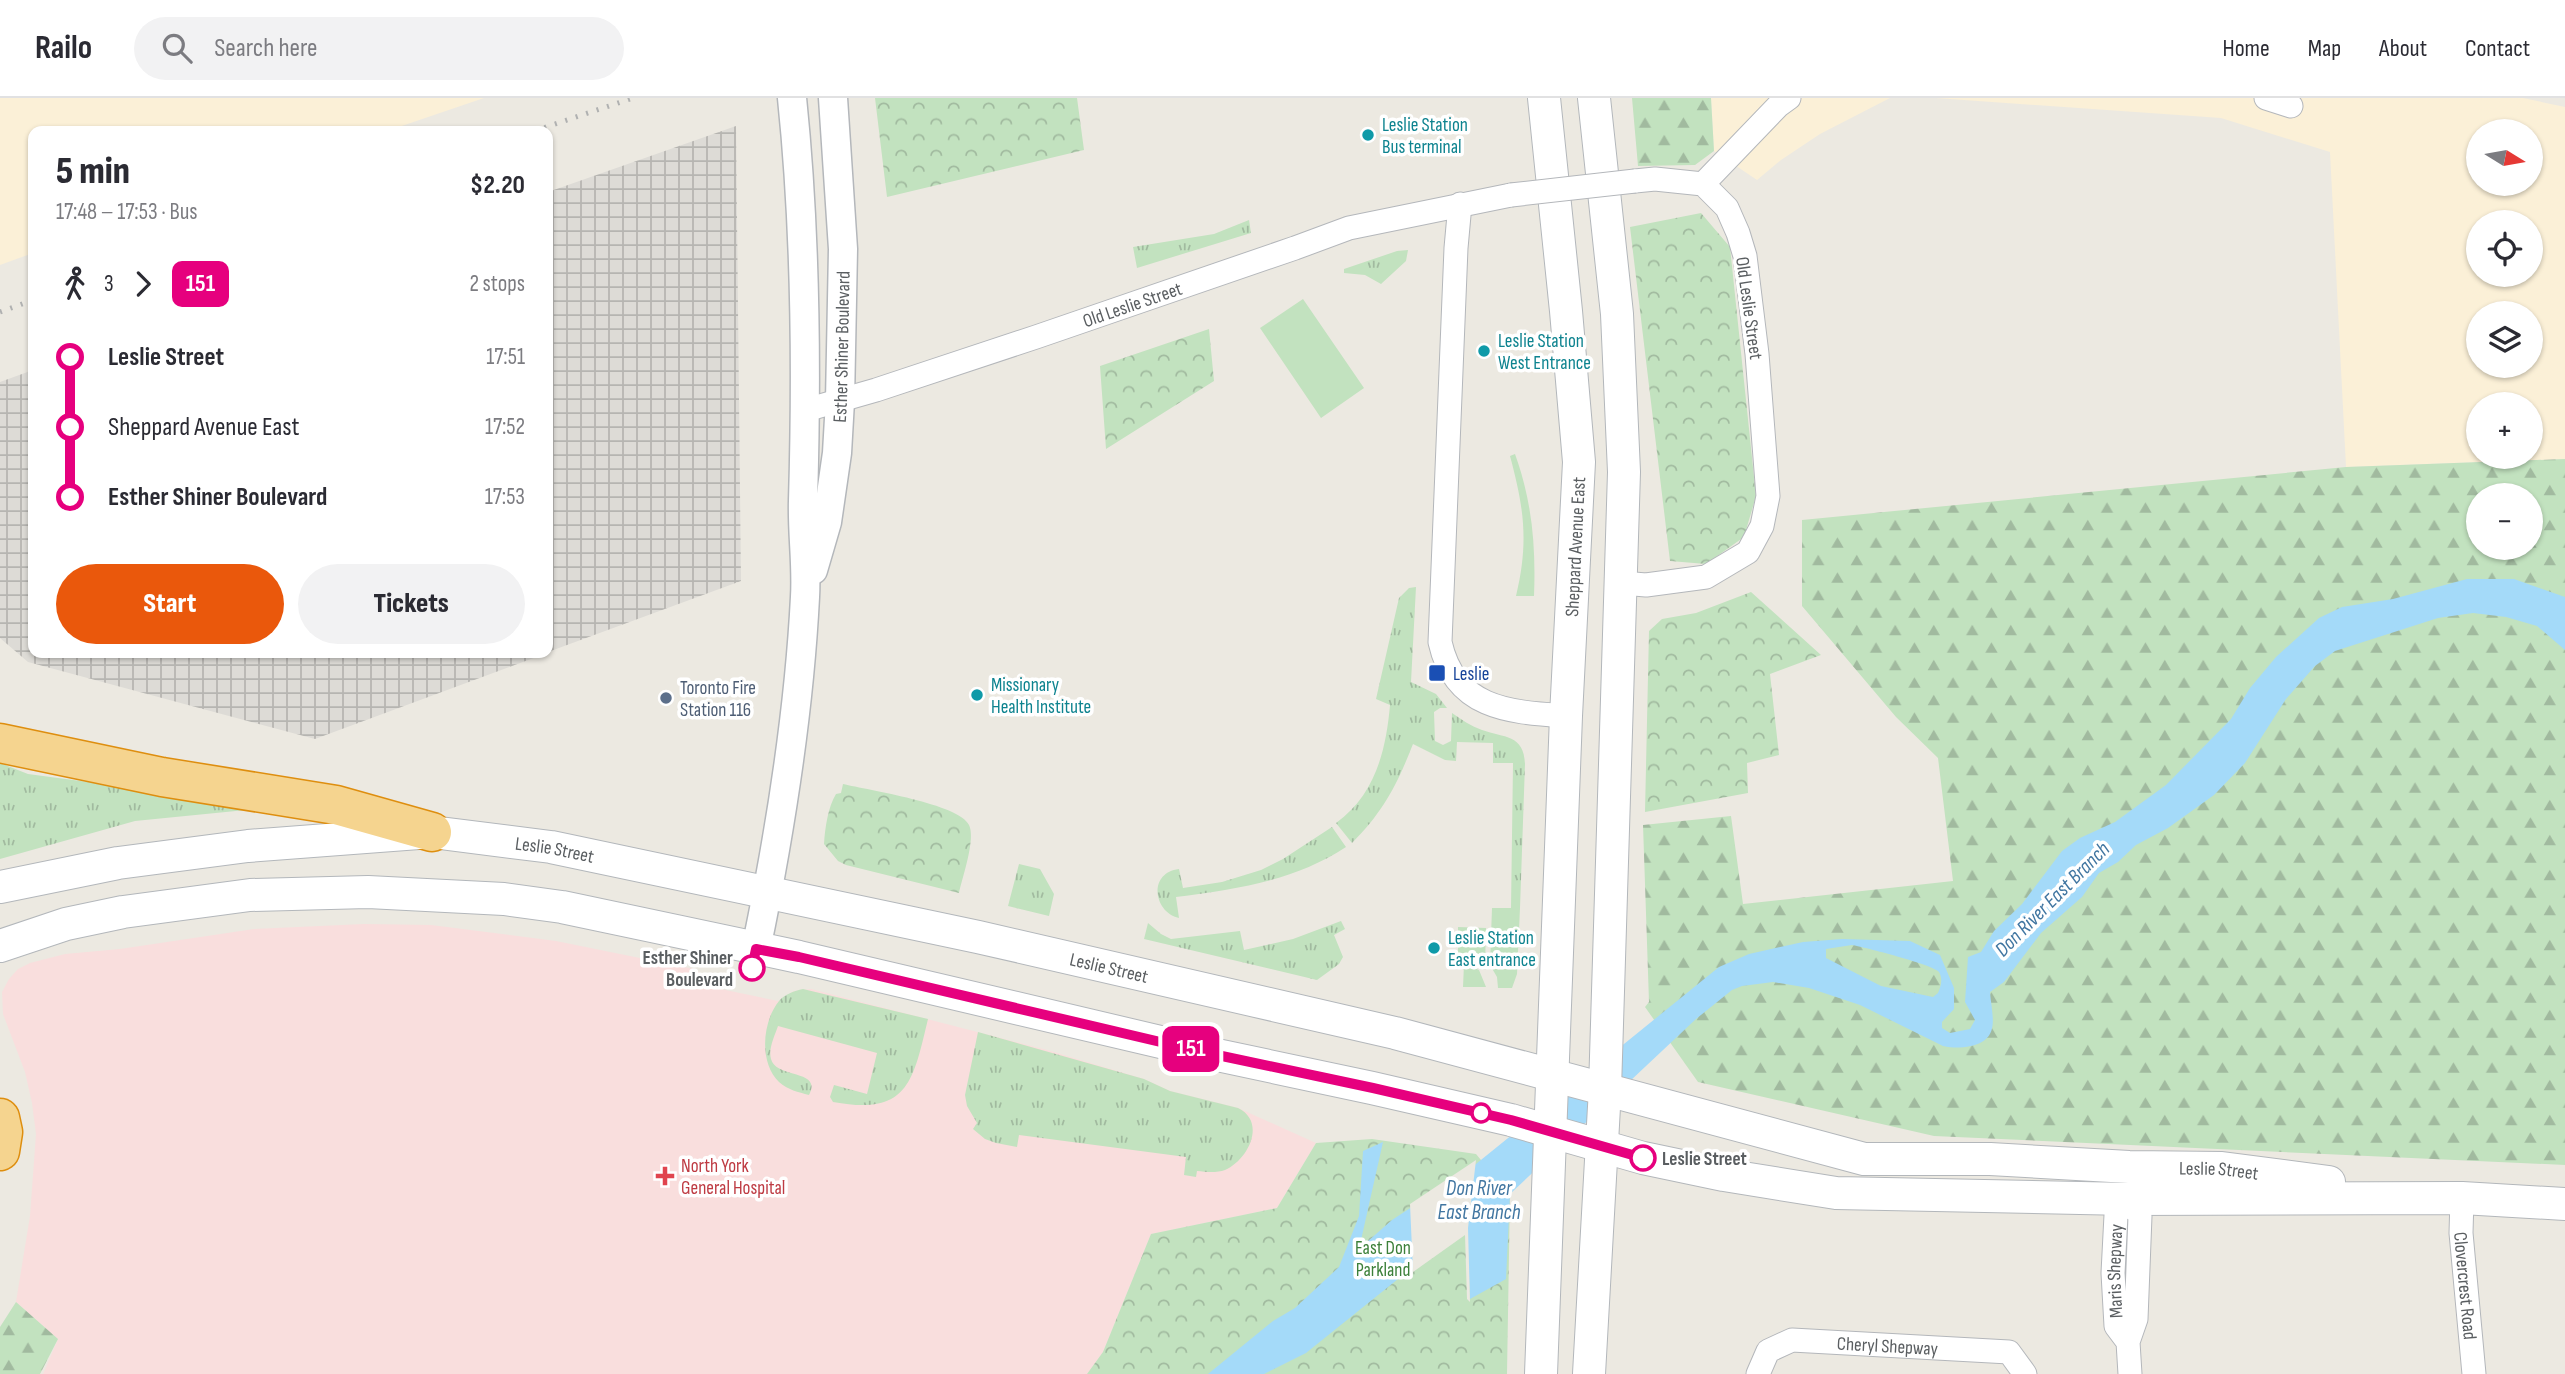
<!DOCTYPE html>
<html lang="en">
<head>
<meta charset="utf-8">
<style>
  :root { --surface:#fff; --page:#f2f2f3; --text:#2b2b33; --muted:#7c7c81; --line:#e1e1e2; --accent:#ea580c }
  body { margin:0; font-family:"Sofia Sans Condensed",sans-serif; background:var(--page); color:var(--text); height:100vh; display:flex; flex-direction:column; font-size:26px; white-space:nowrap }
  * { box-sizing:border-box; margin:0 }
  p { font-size:23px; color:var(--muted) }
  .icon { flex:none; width:38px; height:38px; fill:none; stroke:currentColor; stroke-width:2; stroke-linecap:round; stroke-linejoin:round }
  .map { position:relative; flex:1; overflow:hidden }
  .details { position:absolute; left:28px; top:28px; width:525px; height:532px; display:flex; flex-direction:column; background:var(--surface); border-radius:14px; box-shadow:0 2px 5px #0004 }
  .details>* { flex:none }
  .badge { padding:0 14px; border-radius:10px; font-size:24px; line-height:46px }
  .needle { width:46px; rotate:101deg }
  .fabs { position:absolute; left:2466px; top:21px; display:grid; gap:14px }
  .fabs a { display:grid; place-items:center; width:77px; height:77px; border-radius:50%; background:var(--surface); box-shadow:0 2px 5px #0004; font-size:35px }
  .map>.badge { position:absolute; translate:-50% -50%; box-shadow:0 0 0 4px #fff }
  .legs { display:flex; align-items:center; gap:10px; height:77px; padding:0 28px; font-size:23px }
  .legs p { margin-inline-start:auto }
  .headline { display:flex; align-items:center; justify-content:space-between; height:119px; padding:0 28px }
  h1 { font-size:38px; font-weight:800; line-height:52px }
  .cta { display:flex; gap:14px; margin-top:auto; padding:14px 28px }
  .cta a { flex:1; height:80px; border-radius:42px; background:var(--accent); color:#fff; font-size:28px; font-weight:800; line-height:80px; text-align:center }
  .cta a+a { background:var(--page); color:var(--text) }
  ul { padding:0 28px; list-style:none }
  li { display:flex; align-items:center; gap:24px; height:70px; font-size:26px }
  li i { display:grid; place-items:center; width:10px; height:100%; margin:0 9px; background:currentColor }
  li i::after { content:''; width:18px; height:18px; margin:-9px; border:5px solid; border-radius:50%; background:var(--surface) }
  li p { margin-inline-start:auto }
  li:first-child i { background:linear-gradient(#0000 50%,currentColor 0) }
  li:last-child i { background:linear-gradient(currentColor 50%,#0000 0) }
  header { display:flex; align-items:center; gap:42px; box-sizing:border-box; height:98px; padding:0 35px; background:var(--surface); border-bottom:2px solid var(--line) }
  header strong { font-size:33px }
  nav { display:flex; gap:38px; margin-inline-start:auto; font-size:24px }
  .search { width:490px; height:63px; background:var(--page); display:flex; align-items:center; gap:18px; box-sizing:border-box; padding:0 24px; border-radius:38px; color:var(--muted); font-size:26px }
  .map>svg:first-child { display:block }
  .commercial { fill:#fbf0d7; fill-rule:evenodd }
  .industrial { fill:url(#industrial-grid) }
  .medical { fill:#f9dedd }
  .grass { fill:url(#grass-tufts) }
  .forest { fill:url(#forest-firs); fill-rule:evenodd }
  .park { fill:url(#park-crowns) }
  .garden { fill:#c2e2bf }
  .water { fill:#a4daf9; fill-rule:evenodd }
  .pier { fill:#ece9e1 }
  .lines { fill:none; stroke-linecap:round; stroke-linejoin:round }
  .minor-casing { stroke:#b4b7bb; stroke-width:25 }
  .tertiary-casing { stroke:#b4b7bb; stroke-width:31 }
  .secondary-casing { stroke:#b3b7bb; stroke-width:34 }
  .motorway-casing { stroke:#de8e0f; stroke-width:41 }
  .minor { stroke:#fff; stroke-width:23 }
  .tertiary { stroke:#fff; stroke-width:28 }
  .secondary { stroke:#fff; stroke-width:32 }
  .motorway { stroke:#f5d48f; stroke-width:38 }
  .rail { stroke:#b0b1b1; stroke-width:5; stroke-dasharray:2 9; stroke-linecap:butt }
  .minor-bridge-casing { stroke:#b4b7bb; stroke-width:25; stroke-linecap:butt }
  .minor-bridge { stroke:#fff; stroke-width:23 }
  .line-1-casing { stroke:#fff; stroke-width:16 }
  .line-1 { stroke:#e6007e; stroke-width:10 }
  .culture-dot { fill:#0f9aa8; stroke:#fff; stroke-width:2.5 }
  .transit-dot { fill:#1a4fb4; stroke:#fff; stroke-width:2.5 }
  .service-dot { fill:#5c6f8a; stroke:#fff; stroke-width:2.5 }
  .stop-1-dot { fill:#fff; stroke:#e6007e; stroke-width:3.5 }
  .health-dot { fill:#e0444e; stroke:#fff; stroke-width:2.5 }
  .labels { text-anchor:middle; stroke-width:7; stroke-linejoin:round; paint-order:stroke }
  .culture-label { font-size:19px; fill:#0d838f; stroke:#fff; text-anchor:start }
  .street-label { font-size:19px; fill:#5a5e61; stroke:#fff }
  .transit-label { font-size:19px; fill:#164399; stroke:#fff; text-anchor:start }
  .service-label { font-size:19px; fill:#4e5e75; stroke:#fff; text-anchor:start }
  .stop-label { font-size:19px; font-weight:bold; fill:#5a5e61; stroke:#fff; text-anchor:end }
  .health-label { font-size:19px; fill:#be3a42; stroke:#fff; text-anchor:start }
  .park-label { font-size:19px; fill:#3c803a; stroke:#fff }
  .water-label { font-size:21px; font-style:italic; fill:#4176a1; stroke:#fff }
</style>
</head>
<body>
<header>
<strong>Railo</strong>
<div class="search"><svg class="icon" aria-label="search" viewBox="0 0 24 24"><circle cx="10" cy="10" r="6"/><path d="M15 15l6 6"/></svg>Search here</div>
<nav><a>Home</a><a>Map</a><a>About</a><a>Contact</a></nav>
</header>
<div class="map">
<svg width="2565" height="1276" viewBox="0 0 2565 1276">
  <defs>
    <pattern id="industrial-grid" width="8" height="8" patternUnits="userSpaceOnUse" patternTransform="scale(1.75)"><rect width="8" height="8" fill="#dddbd6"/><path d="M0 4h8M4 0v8" fill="none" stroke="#b6b5b1"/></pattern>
    <pattern id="grass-tufts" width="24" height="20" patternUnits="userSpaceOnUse" patternTransform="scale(1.75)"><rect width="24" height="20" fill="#c2e2bf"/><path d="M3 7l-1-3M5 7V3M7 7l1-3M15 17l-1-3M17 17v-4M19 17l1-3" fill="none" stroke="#a1ba9f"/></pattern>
    <pattern id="forest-firs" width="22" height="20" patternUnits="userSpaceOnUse" patternTransform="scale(1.75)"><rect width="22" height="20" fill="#c2e2bf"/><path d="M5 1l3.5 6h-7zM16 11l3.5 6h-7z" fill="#a1ba9f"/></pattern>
    <pattern id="park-crowns" width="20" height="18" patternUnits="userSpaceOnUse" patternTransform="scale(1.75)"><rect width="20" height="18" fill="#c2e2bf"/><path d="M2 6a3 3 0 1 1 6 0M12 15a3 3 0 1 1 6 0" fill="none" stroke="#a1ba9f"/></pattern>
  </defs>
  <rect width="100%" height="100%" fill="#ece9e1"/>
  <path class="commercial" d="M0,0H484L387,33H33V155L0,167Z
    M1711,0H1890L1820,36L1781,62L1757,82L1714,53Z
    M1936,0H2523L2565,9V361L2346,369L2330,54L2221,20ZM2478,33H2530V86H2478ZM2478,124H2530V177H2478ZM2478,215H2530V268H2478ZM2478,306H2530V359H2478Z"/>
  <path class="industrial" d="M736,28L741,483L548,554V94Z
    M33,272V555H547L315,641L28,564L0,540V284Z"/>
  <path class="medical" d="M364,826L431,827L556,843L694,871L705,878L711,889L778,903L794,893L811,891L1047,952L1144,981L1170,993L1238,1010L1316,1045L1277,1110L1151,1136L1103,1254L1087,1276H43L58,1241L16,1204L30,1118L36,1036L32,1005L25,974L3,916L2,894L9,881L18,871L30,865L65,856L120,851L254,831Z"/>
  <path class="grass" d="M1249,122L1251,135L1137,170L1133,149L1214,136Z
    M1408,152L1406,163L1381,186L1365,177L1344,175V171L1397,153Z
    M1416,489L1411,584L1436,596L1447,610H1440L1434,614L1435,643L1443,647L1451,643L1452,615C1462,622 1471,628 1482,632C1504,640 1524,636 1525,666L1520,810H1511L1513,665H1493V645L1457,644L1456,663L1445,662L1413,646C1397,687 1383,714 1352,745L1336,725C1375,697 1386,653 1390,607L1376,601L1399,500L1409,490Z
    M0,665L28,676L276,709L135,723L0,761Z
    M1332,729L1346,749C1294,783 1237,791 1176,799L1179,820C1154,815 1147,775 1179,771L1183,790L1222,784L1261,772L1283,761Z
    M1019,766L1040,771L1054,796L1049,818L1008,808Z
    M1341,823L1345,831L1334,837L1343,859L1339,866L1317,882L1144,841L1148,825L1161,836L1171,841L1240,833L1244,852L1293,841Z
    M803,891L928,921C913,984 908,1018 833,1004L830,999L834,987L867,996L877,955L778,928C775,937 768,951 771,961C776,981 823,971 809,997C798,994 788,992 779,984C759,965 762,924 779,903C785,896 794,893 803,891Z
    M978,934L1144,981L1170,993L1238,1010C1267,1024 1248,1062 1225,1072C1217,1075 1206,1074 1197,1073L1196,1079L1184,1077L1186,1059L1019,1037L1017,1049L996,1045L985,1041L973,1031L977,1025L967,1008L965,997Z"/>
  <path class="forest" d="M1632,0H1711L1714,53L1695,67L1638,68Z
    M2565,361V1067L1934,1038L1698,984L1645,909L1649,904L1643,727L1731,718L1743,806L1953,783L1938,660L1896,619L1802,508V422L2346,369ZM2478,397H2530V450H2478Z
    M16,1204L58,1241L40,1276H0V1229Z"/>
  <path class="park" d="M875,0H1077L1084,52L887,99Z
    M1701,115L1730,149L1756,398L1744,439L1706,466L1670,463L1630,129Z
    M1209,231L1214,283L1106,351L1100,268Z
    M1751,494L1821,557L1770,576L1779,657L1747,665L1748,695L1645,714L1649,533L1662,521L1696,515Z
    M843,686C868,692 960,706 969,727C976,741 962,780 959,795L846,767L838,763L824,746C825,730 828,709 836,696L841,695Z
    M1372,1041L1476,1056L1510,1097L1507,1276H1087L1103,1254L1151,1136L1277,1110L1316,1045Z"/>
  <path class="garden" d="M1303,201L1364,290L1321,320L1260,230Z
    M1515,356C1532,403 1536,448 1534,498H1516C1529,444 1524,410 1510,358Z
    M1492,810H1520L1517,876L1512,890H1498L1497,879L1490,867Z
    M1458,829L1486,830L1485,868L1472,861L1458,859Z
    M1464,866L1479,872L1486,889H1463Z"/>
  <path class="water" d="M2467,481H2514L2565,499V552L2537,528L2506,519L2473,515L2438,520L2335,553L2315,568L2286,601L2245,665L2214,697L2168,730L2136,747L2118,764L2099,775L2082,799L2041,835L2004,884L1990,894C1992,919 2001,941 1971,948C1960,950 1953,950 1943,948L1860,907L1809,890L1773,884L1742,888L1732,892L1696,921L1510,1096L1506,1181L1470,1201L1467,1130L1403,1177L1306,1255L1264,1276H1208L1273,1223L1295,1210L1339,1169L1359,1118L1363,1053L1383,1044L1359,1151L1392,1122L1471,1070L1719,869L1749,856L1803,844L1842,841L1910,843L1940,857L1954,890V911L1942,924V930L1950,935L1970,931L1975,922L1965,904L1968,859L1981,854L1994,833L2022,806L2062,753L2080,740L2115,724L2166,687L2231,621L2250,590L2276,559L2319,520L2342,509L2393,501ZM1852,847C1864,849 1934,867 1939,874C1943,881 1941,888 1938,895L1933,899L1881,888L1826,860V851Z"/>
  <path class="pier" d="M1476,1062L1468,1130L1470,1204L1467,1201L1465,1137L1413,1174L1410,1106Z"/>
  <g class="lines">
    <g class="minor-casing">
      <g id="minor">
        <path d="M2266,0L2291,8"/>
        <path d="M1703,86L1778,8L1789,0"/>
        <path d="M1460,106L1456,150L1440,544C1455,611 1508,614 1566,618"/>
        <path id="s1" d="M806,312L876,292L1036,239L1295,150L1349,130L1511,97"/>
        <path d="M1622,485L1646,487L1706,479L1748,454L1762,428L1768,398L1757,256L1745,158L1738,135L1727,110L1703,86L1655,81L1635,83"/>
        <path id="s2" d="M2462,1100L2461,1135L2474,1276"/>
        <path id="s3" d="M2128,1244L2116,1228L2113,1175L2116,1117L2128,1101L2140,1118L2136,1221L2128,1244L2130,1276"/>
        <path id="s4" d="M1758,1276L1768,1253L1792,1242L2009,1254L2025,1276"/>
      </g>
    </g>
    <g class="tertiary-casing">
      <g id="tertiary">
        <path id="s5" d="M813,472L827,424L837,355L840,303L843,151L833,0"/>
        <path d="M756,851C780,735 799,617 805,499C807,467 802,435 803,403C807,268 806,134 792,0"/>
      </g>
    </g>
    <g class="secondary-casing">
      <g id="secondary">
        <path id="s6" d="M0,789L118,765L248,748L432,734L551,749L978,839L1395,935L1864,1061H1990L2129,1069L2222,1070L2329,1084"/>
        <path d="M0,848L66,826L123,814L250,797L368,794L504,801L562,809L799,859L1203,954L1372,990L1511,1022L1643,1060L1724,1077L1836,1095L2128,1101L2462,1100L2565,1106"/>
        <path id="s7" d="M1541,1276L1566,618L1579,364L1566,213L1544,0"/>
        <path d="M1589,1276L1605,991L1624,374L1617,216L1594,0"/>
      </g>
    </g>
    <g class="motorway-casing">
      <path id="motorway" d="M0,645L162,679L336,707L432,734
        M0,1020L3,1034L0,1053"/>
    </g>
    <use href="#minor" class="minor"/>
    <use href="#tertiary" class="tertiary"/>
    <use href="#secondary" class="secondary"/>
    <use href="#motorway" class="motorway"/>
    <path class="rail" d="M534,33L633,0
      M0,214L33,202"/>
    <g class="minor-bridge-casing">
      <path id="minor-bridge" d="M1511,97L1635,83"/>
    </g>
    <use href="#minor-bridge" class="minor-bridge"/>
  </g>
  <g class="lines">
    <g class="line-1-casing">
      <path id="line-1" d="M752,870L756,851L799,859L1203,954L1373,990L1511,1022L1643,1060"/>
    </g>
    <use href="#line-1" class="line-1"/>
  </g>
  <g class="culture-dot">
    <circle cx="1368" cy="37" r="7"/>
    <circle cx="1484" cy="253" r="7"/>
    <circle cx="977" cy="597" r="7"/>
    <circle cx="1434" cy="850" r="7"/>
  </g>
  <rect class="transit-dot" x="1428" y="566" width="18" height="18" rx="3.5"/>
  <circle class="service-dot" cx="666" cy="600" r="7"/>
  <g class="stop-1-dot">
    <circle cx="752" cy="870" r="12"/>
    <circle cx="1481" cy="1015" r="9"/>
    <circle cx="1643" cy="1060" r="12"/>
  </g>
  <path class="health-dot" d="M661.5 1067.5h7v7h7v7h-7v7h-7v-7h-7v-7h7z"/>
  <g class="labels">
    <g class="culture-label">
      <text x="1382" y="33">Leslie Station<tspan x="1382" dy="22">Bus terminal</tspan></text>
      <text x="1498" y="249">Leslie Station<tspan x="1498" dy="22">West Entrance</tspan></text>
      <text x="991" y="593">Missionary<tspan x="991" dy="22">Health Institute</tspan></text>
      <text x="1448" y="846">Leslie Station<tspan x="1448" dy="22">East entrance</tspan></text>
    </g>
    <g class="street-label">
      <text dy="7" stroke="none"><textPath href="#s1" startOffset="343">Old Leslie Street</textPath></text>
      <text transform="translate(1750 210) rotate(82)" y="7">Old Leslie Street</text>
      <text dy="7" stroke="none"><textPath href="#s5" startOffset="226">Esther Shiner Boulevard</textPath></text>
      <text dy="7" stroke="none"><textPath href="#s7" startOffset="828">Sheppard Avenue East</textPath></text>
      <text dy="7" stroke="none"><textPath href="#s6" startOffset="560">Leslie Street</textPath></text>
      <text dy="7" stroke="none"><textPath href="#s6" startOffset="1127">Leslie Street</textPath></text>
      <text dy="7" stroke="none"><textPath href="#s6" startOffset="2261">Leslie Street</textPath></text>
      <text dy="7" stroke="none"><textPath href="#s3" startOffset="75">Maris Shepway</textPath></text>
      <text dy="7" stroke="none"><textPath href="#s2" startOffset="88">Clovercrest Road</textPath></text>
      <text dy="7" stroke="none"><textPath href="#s4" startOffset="147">Cheryl Shepway</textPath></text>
    </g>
    <g class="transit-label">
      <text x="1453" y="582">Leslie</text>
    </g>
    <g class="service-label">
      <text x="680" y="596">Toronto Fire<tspan x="680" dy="22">Station 116</tspan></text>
    </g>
    <g class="stop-label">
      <text x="733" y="866">Esther Shiner<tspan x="733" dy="22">Boulevard</tspan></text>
      <text x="1662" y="1067" text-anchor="start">Leslie Street</text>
    </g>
    <g class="health-label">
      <text x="681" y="1074">North York<tspan x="681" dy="22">General Hospital</tspan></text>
    </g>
    <g class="park-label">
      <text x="1383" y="1156">East Don<tspan x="1383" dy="22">Parkland</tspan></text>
    </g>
    <g class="water-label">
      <text transform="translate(2052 801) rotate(-45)" y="7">Don River East Branch</text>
      <text x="1479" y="1097">Don River<tspan x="1479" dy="24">East Branch</tspan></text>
    </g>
  </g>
</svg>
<div class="fabs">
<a><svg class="needle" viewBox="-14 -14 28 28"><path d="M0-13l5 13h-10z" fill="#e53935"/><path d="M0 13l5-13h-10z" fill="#7c7c81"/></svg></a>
<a><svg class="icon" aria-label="locate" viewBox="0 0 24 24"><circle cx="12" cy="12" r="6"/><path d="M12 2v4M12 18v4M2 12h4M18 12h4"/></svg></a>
<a><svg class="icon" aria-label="layers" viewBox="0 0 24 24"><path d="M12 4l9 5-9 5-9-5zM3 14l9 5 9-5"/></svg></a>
<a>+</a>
<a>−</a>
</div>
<b class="badge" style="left:1191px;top:951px;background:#e6007e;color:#fff">151</b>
<section class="details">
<div class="headline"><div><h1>5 min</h1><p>17:48 – 17:53 · Bus</p></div><b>$2.20</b></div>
<div class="legs"><svg class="icon" aria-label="walk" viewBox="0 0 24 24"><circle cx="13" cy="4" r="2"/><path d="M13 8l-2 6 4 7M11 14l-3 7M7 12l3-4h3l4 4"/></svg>3<svg class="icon" aria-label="forward" viewBox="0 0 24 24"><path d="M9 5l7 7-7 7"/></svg><b class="badge" style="background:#e6007e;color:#fff">151</b><p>2 stops</p></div>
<ul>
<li><i style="color:#e6007e"></i><b>Leslie Street</b><p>17:51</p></li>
<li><i style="color:#e6007e"></i><span>Sheppard Avenue East</span><p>17:52</p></li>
<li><i style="color:#e6007e"></i><b>Esther Shiner Boulevard</b><p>17:53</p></li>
</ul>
<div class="cta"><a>Start</a><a>Tickets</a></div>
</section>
</div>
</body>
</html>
